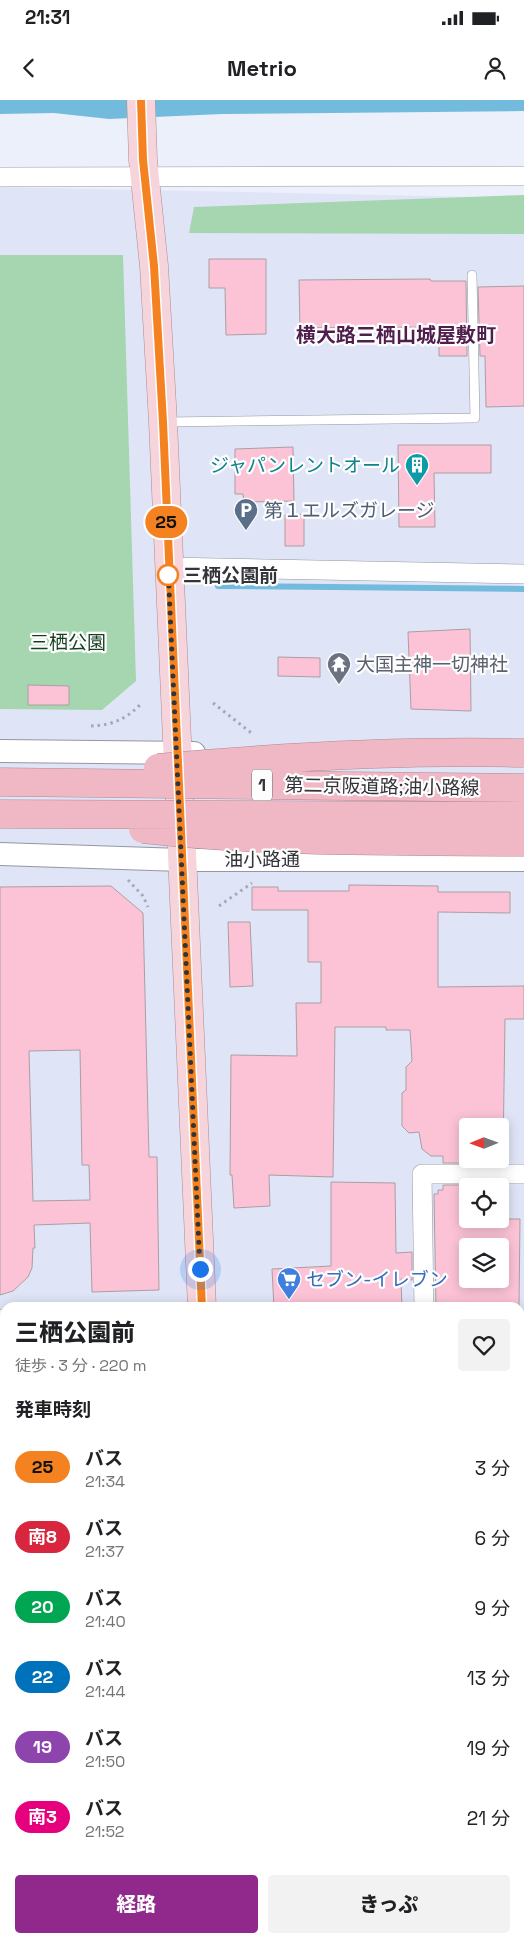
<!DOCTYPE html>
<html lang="ja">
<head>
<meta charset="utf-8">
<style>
  :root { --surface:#fff; --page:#f2f2f2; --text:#202124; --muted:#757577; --accent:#91288c }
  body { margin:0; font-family:"Space Grotesk","Noto Sans JP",sans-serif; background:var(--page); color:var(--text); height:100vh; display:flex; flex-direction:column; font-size:19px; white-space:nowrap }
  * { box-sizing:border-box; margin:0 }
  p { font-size:16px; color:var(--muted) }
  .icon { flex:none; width:28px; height:28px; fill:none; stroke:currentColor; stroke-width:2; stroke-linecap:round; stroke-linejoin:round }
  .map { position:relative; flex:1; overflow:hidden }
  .panel { position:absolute; left:0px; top:1202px; width:525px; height:641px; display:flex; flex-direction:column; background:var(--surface); border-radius:15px 15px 0 0; box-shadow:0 2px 12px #0003 }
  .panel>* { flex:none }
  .badge { padding:0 10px; border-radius:16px; font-size:18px; line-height:32px }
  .needle { width:32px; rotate:269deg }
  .tools { position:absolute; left:459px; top:1018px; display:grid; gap:10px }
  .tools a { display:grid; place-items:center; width:50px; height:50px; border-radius:5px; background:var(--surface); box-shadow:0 2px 12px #0003; font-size:25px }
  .you { position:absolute; width:25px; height:25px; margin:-12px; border:4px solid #fff; border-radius:50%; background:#1a73e8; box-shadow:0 0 0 8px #1a73e833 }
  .map>.badge { position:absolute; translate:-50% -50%; box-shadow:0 0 0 2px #fff }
  h2 { padding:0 15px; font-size:19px; line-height:45px }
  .round { display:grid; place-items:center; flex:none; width:52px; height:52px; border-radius:5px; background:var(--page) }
  .overview { display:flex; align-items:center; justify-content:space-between; height:85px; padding:0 15px }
  h1 { font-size:24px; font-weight:800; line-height:38px }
  .action { display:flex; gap:10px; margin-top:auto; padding:10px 15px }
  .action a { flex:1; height:58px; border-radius:5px; background:var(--accent); color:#fff; font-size:20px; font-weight:800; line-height:58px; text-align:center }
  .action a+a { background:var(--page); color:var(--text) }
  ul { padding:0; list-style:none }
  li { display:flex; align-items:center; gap:15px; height:70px; padding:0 15px }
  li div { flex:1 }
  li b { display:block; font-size:19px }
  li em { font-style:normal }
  li .badge { min-width:55px; font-weight:700; text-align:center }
  .status { display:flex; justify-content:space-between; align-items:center; height:35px; padding:0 25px; background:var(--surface); direction:ltr }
  .status svg { height:14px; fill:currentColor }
  header { display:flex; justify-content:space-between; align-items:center; height:65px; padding:0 15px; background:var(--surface); font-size:22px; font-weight:800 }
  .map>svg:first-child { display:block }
  .built { fill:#dfe5f7; fill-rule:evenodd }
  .green { fill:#a5d6af }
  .water { fill:#73bbdd }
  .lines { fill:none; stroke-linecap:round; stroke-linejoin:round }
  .stream { stroke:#73bbdd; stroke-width:6 }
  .river { stroke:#73bbdd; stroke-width:39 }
  .building { fill:#fcc3d7; stroke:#ab9ea2; fill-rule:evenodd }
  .service-casing { stroke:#9397a1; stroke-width:10 }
  .minor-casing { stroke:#9397a1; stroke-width:20 }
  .tertiary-casing { stroke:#9397a1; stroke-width:24 }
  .primary-casing { stroke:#ae8993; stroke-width:29 }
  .path { stroke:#a6a9b2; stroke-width:3; stroke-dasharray:2.5 4; stroke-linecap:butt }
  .service { stroke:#fff; stroke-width:9 }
  .minor { stroke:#fff; stroke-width:19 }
  .tertiary { stroke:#fff; stroke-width:22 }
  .primary { stroke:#f6d4dc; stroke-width:28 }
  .motorway-bridge-casing { stroke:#ae8993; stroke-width:29; stroke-linecap:butt }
  .motorway-bridge { stroke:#f0b7c4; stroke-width:28 }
  .line-casing { stroke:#fff; stroke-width:11 }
  .line { stroke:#f58220; stroke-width:8 }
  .walk { stroke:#333439; stroke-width:5; stroke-dasharray:0 9 }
  .stop-dot { fill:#fff; stroke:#f58220; stroke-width:2.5 }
  .labels { text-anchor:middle; stroke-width:4.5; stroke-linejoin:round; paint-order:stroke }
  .shield { fill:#fdfdfd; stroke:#707074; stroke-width:1 }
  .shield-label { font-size:18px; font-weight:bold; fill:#333439 }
  .culture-label { font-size:19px; fill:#0d838f; stroke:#fdfdfd; text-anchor:end }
  .service-label { font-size:19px; fill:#4e5e75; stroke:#fdfdfd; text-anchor:start }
  .stop-label { font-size:19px; font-weight:bold; fill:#333439; stroke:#fdfdfd; text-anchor:start }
  .park-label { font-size:19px; fill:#153f22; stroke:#fdfdfd }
  .worship-label { font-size:19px; fill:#5b616d; stroke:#fdfdfd; text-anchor:start }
  .street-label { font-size:19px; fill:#333439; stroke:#fdfdfd }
  .shop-label { font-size:19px; fill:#366cbe; stroke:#fdfdfd; text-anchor:start }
  .neighbourhood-label { font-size:20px; font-weight:bold; fill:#501e4d; stroke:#fdfdfd }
</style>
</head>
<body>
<div class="status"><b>21:31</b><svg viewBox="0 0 49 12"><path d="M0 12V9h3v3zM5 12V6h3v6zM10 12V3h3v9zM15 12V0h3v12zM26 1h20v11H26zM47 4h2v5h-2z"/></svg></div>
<header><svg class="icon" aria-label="back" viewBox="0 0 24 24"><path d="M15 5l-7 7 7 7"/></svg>Metrio<svg class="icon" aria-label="person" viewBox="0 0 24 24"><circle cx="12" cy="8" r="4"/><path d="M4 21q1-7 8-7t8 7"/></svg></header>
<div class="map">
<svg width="524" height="1843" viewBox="0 0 524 1843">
  <rect width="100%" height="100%" fill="#ecf0fb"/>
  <path class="built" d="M0,87L524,98V1843H0ZM468,1026H500V1059H468ZM468,1086H500V1119H468ZM468,1146H500V1179H468ZM5,1208H520V1839H5Z"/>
  <path class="green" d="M524,95V134L189,133L194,107Z
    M0,155H123L136,581L102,610L0,609Z"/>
  <path class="water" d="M0,0H524V11L222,14L109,19L54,13L0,14Z"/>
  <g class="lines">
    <path class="stream" d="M218,486L524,489"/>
    <path class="river" d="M520,1675L524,1676"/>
  </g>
  <path class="building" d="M209,159H266V234L226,235L225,188H209Z
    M430,179L431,181H466L467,256H439V227L300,228L299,180Z
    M524,186V306L486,307L485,256H480L478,187Z
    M398,345H491V373H434L435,427H399Z
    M293,347L294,401L244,402L243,394H235V349Z
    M304,414V446H285V415Z
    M470,529L471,611L411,609L408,532Z
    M278,557L320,558V577L278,576Z
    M28,585L69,586V605H28Z
    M349,785L438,786V792H510V813L438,812V887L524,886V919H505L503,1055H500V1026H468V1059H492V1063H443V1056H431L422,1049L419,1032L409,1033L402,1026V993L406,990V967L412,961L410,930H386V927H335L333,1077L269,1075L270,1106L234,1108L232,1075H230L231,955L297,956L296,903H321V862H308V810H252V787H278V791H349Z
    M111,786L143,813L149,1057H157L159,1190L92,1192L90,1123L34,1125L35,1148H33L32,1168L28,1177L13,1191L0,1195V787ZM80,950L82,1065H89L90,1100L33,1101L29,951Z
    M228,822H250L253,886L230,887Z
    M331,1082L395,1083L396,1153L412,1152V1180L401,1179L402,1208H274L272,1169L331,1166Z
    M443,1085H492L468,1086V1119H520L519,1208H436L434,1094H438V1090H443ZM468,1146H500V1179H468Z"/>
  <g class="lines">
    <g class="service-casing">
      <path id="service" d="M166,322L475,318L472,175"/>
    </g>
    <g class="minor-casing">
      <path id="minor" d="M0,77L524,76
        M168,467L524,474
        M424,1208L422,1074H524
        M0,1219H5
        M520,1286H524
        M0,1609H5
        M520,1698L524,1699"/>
    </g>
    <g class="tertiary-casing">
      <path id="tertiary" d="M0,651L194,653
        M0,754L182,760H524"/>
    </g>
    <g class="primary-casing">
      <path id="primary" d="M141,0L143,60L154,166L163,322L202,1208
        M227,1839V1843"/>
    </g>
    <path class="path" d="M213,603L254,635
      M91,626C113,625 126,619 141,604
      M128,780L143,796L148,807
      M219,806L252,783"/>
    <use href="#service" class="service"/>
    <use href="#minor" class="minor"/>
    <use href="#tertiary" class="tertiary"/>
    <use href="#primary" class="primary"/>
    <g class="motorway-bridge-casing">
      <path id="motorway-bridge" d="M158,668C280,657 402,650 524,653
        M0,682L524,688
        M0,714L524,716
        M143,729C270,743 397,741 524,742"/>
    </g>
    <use href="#motorway-bridge" class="motorway-bridge"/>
  </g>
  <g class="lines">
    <g class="line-casing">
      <path id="line" d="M141,0L143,60L154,166L163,322L202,1208"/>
    </g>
    <use href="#line" class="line"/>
    <path class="walk" d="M168,475V467L200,1169"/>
  </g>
  <defs>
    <g id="building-pin" transform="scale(1.25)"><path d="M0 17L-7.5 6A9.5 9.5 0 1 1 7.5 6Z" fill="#0f9aa8" stroke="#fdfdfd"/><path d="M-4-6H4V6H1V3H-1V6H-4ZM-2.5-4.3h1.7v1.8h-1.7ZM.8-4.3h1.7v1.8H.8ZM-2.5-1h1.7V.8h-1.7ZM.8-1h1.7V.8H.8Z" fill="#fff"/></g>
    <g id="parking-pin" transform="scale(1.25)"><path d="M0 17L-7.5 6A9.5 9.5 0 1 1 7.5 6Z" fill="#5c6f8a" stroke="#fdfdfd"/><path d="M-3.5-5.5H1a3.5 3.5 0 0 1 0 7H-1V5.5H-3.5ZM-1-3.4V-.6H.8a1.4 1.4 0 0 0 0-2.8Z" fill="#fff"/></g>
    <g id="temple-pin" transform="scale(1.25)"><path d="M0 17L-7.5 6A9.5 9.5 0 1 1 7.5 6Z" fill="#6b7280" stroke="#fdfdfd"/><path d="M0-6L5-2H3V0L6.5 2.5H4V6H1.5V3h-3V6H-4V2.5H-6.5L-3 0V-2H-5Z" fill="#fff"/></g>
    <g id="supermarket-pin" transform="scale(1.25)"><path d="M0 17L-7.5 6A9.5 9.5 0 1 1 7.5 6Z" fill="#3f7fe0" stroke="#fdfdfd"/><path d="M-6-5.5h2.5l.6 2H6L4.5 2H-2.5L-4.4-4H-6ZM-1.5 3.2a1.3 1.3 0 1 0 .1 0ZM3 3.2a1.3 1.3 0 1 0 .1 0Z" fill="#fff"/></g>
  </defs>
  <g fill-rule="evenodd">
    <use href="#building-pin" x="417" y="365"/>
    <use href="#parking-pin" x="246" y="410"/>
    <use href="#temple-pin" x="339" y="564"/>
    <use href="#supermarket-pin" x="289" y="1179"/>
  </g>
  <circle class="stop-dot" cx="168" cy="475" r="10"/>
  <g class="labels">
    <rect class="shield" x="252" y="669.5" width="20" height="31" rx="4"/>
    <g class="shield-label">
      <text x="262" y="691">1</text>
    </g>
    <g class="culture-label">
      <text x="400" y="372">ジャパンレントオール</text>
    </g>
    <g class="service-label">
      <text x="264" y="417">第１エルズガレージ</text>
    </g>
    <g class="stop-label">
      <text x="183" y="482">三栖公園前</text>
    </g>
    <g class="park-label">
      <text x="68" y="549">三栖公園</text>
    </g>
    <g class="worship-label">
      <text x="356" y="571">大国主神一切神社</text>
    </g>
    <g class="street-label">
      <text transform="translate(382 686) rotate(1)" y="7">第二京阪道路;油小路線</text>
      <text x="262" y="766">油小路通</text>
    </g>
    <g class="shop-label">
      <text x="306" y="1186">セブン-イレブン</text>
    </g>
    <g class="neighbourhood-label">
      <text x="396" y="242">横大路三栖山城屋敷町</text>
    </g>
  </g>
</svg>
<div class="tools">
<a><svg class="needle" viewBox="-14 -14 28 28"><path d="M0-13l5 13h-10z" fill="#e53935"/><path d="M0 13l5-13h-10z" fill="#757577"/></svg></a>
<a><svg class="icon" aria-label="locate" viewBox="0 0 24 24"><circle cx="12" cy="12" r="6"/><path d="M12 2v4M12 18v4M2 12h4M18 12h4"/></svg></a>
<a><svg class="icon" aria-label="layers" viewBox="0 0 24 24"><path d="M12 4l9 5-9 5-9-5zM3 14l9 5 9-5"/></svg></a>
</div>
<div class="you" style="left:200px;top:1169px"></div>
<b class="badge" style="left:166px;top:422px;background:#f58220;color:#111">25</b>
<section class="panel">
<div class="overview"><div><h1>三栖公園前</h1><p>徒歩 · 3 分 · 220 m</p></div><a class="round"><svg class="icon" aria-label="heart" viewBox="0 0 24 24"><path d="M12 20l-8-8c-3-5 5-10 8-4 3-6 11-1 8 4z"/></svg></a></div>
<h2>発車時刻</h2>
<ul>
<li><span class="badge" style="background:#f58220;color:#111">25</span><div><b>バス</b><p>21:34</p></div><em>3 分</em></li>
<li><span class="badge" style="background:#d7263d;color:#fff">南8</span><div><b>バス</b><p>21:37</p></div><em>6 分</em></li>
<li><span class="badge" style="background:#00a651;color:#fff">20</span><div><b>バス</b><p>21:40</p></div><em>9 分</em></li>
<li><span class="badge" style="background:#0072bc;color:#fff">22</span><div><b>バス</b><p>21:44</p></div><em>13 分</em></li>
<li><span class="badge" style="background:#8e44ad;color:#fff">19</span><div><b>バス</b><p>21:50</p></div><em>19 分</em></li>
<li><span class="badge" style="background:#e6007e;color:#fff">南3</span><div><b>バス</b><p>21:52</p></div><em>21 分</em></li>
</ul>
<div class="action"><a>経路</a><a>きっぷ</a></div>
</section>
</div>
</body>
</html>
